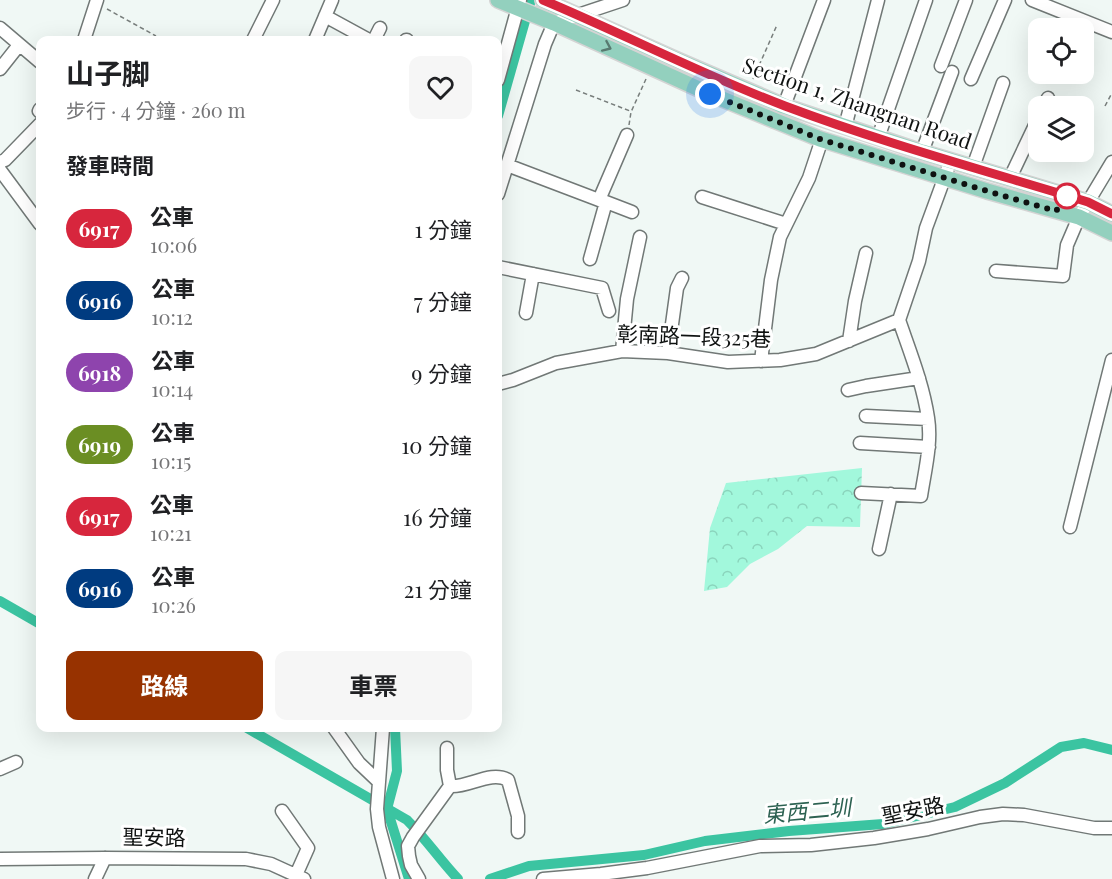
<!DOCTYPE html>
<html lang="zh-TW">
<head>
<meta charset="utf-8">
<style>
  :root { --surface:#fff; --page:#f6f6f6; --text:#202124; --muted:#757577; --accent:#973200 }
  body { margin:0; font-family:"Playfair Display","Noto Sans TC",serif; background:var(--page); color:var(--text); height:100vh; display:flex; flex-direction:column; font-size:22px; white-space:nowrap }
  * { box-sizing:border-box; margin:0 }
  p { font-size:20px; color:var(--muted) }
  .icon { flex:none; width:33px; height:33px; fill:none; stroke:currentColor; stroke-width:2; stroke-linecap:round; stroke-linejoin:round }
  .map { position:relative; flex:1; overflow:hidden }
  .panel { position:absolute; left:36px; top:36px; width:466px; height:696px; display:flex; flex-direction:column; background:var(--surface); border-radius:12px; box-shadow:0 6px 24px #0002 }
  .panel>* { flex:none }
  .badge { padding:0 12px; border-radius:20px; font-size:21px; line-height:39px }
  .tools { position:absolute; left:1028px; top:18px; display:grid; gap:12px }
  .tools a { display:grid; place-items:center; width:66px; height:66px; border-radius:12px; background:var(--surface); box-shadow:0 6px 24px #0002; font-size:30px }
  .you { position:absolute; width:30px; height:30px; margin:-15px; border:4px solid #fff; border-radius:50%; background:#1a73e8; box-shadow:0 0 0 9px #1a73e833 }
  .map>.badge { position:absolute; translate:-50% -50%; box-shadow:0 0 0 3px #fff }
  h2 { padding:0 30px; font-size:22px; line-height:54px }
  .round { display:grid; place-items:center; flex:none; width:63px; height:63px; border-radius:12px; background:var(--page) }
  .headline { display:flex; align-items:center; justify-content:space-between; height:102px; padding:0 30px }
  h1 { font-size:28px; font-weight:700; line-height:45px }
  .button { display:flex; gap:12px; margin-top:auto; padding:12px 30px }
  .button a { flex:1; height:69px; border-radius:12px; background:var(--accent); color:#fff; font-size:24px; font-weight:700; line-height:69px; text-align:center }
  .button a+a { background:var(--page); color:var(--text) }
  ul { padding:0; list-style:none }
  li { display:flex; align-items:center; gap:18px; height:72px; padding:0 30px }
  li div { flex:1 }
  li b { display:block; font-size:22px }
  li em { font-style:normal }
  li .badge { min-width:66px; font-weight:700; text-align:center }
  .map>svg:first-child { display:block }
  .forest { fill:url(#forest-crowns) }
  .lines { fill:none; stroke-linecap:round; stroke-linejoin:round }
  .canal { stroke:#3bc4a1; stroke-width:10 }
  .minor-casing { stroke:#717876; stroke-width:15 }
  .major-casing { stroke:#d4d4d4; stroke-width:18 }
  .path { stroke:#787e7c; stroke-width:1.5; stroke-dasharray:4.5 3; stroke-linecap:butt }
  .minor { stroke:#fff; stroke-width:12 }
  .major { stroke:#93d0be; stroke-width:15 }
  .oneway { stroke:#587a70 }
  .line-casing { stroke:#fff; stroke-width:14 }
  .line { stroke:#d7263d; stroke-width:9 }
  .walk { stroke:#0f1211; stroke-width:6; stroke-dasharray:0 10.8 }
  .stop-dot { fill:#fff; stroke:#d7263d; stroke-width:3 }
  .labels { text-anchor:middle; stroke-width:6; stroke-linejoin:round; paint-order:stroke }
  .street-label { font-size:21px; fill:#0f1211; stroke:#fff }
  .water-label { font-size:22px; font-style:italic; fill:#2d6252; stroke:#fff }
</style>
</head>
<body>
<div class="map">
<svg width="1112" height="879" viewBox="0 0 1112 879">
  <defs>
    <pattern id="forest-crowns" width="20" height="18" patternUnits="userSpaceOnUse" patternTransform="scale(1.5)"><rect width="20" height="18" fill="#a2f8dc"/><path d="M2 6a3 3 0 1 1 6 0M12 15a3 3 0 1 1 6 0" fill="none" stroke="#8ad4bc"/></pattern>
  </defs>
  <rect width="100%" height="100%" fill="#f0f8f5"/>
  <path class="forest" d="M862,468L860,527L807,526L778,549L750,564L727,587L704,591L710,528L726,483Z"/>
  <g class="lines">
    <path class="canal" d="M498,116L531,0
      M0,601L40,624
      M247,728L407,820C426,839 440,860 458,879
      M395,728L397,771L387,809L409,879
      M490,879L529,866L644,855L705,841L789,831L883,824L955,807L1005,783L1061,747L1084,743L1112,750"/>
    <g class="minor-casing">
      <path id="minor" d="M1032,0L1112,32
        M325,16L369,40
        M0,28L40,62
        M84,40L97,0
        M253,40L273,0
        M315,40L332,0
        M374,40L380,28
        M406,40H407
        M941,66L966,0
        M0,69L19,45
        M971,79L1005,0
        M498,80L520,0
        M784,106L824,0
        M1044,106L1048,98
        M40,109L39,111L40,112
        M845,127L878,0
        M878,138L926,0
        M922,152L952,72
        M0,162L5,160L40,124
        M507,165L599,200L627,135
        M973,167L1003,83
        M0,170L40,224
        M1010,178L1038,119
        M498,194L545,44L554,23L623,0
        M702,197L786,224
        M606,202L632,212
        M590,259L606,202L599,200
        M498,267L602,288L609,311
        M996,271L1063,276L1067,245L1079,217L1112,162
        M526,313L533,274
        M849,341L855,301L866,253
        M622,351L627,299L640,237
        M668,353L677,288L682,278
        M761,361L771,280L780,237L809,178L822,139
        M498,384L513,380L556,363L622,351L668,353L728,362L780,360L816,354L899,320L919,261L926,228L951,160
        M848,390L866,386L919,378
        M866,416L928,419
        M860,443L929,447
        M861,493L921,496C925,470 932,443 928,418C923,384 910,352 899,320
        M1070,527L1112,360
        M879,549L891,494
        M334,728L359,763L379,782
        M383,728L377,809L379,827L393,879
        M447,748V770L450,786C468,788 491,770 508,780L518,816V832
        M0,769L16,762
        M282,811L308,848L296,875
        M0,859L105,858L246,859L271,864L304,879
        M95,879L105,858
        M419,879L411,865L409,856L408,846L413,837L450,786
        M543,879L601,874L647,868L760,846L811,845L874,838L928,829L980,817L1003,814L1024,815L1094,828H1112"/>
    </g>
    <g class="major-casing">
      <path id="major" d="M498,0L554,23L710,94L820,139L987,191L1079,217L1112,233
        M543,0L677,60L784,106L922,152L1088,202L1112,214"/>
    </g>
    <path class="path" d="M107,9L156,36
      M753,79L777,25
      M576,90L630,111
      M1105,106L1112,93
      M629,125L631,112L646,79"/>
    <use href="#minor" class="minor"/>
    <use href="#major" class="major"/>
  </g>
  <defs><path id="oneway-chevron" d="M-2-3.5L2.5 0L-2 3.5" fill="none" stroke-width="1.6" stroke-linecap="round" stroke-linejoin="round" transform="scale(1.5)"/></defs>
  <use class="oneway" href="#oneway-chevron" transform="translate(607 47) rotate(24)"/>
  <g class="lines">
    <g class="line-casing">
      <path id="line" d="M543,0C624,34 703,75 785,106C883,143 987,171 1088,202L1112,214"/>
    </g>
    <use href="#line" class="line"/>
    <path class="walk" d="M710,94L820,139L987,191L1056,211L1067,196"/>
  </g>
  <circle class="stop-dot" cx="1067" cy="196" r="12"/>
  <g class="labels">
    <g class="street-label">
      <text transform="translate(857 104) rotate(19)" y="7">Section 1, Zhangnan Road</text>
      <text transform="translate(694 337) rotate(2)" y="7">彰南路一段325巷</text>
      <text transform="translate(913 811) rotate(-11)" y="7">聖安路</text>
      <text transform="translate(154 838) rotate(1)" y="7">聖安路</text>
    </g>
    <g class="water-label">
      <text transform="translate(807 811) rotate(-5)" y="8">東西二圳</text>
    </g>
  </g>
</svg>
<div class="tools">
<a><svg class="icon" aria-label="locate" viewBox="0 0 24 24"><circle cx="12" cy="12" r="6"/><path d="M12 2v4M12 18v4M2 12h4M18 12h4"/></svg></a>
<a><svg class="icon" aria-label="layers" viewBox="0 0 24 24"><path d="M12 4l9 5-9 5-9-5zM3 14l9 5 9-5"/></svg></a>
</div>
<div class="you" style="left:710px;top:94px"></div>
<section class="panel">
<div class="headline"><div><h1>山子脚</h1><p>步行 · 4 分鐘 · 260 m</p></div><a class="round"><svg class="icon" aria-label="heart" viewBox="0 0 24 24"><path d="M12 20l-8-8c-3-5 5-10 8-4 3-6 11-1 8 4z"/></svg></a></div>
<h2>發車時間</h2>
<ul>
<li><span class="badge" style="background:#d7263d;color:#fff">6917</span><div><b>公車</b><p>10:06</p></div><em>1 分鐘</em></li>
<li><span class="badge" style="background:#003b80;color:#fff">6916</span><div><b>公車</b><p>10:12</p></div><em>7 分鐘</em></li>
<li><span class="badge" style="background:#8e44ad;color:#fff">6918</span><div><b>公車</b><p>10:14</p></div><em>9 分鐘</em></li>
<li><span class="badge" style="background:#6b8e23;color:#fff">6919</span><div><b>公車</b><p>10:15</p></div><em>10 分鐘</em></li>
<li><span class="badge" style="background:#d7263d;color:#fff">6917</span><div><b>公車</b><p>10:21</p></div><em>16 分鐘</em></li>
<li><span class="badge" style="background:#003b80;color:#fff">6916</span><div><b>公車</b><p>10:26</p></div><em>21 分鐘</em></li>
</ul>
<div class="button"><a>路線</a><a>車票</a></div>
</section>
</div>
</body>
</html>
